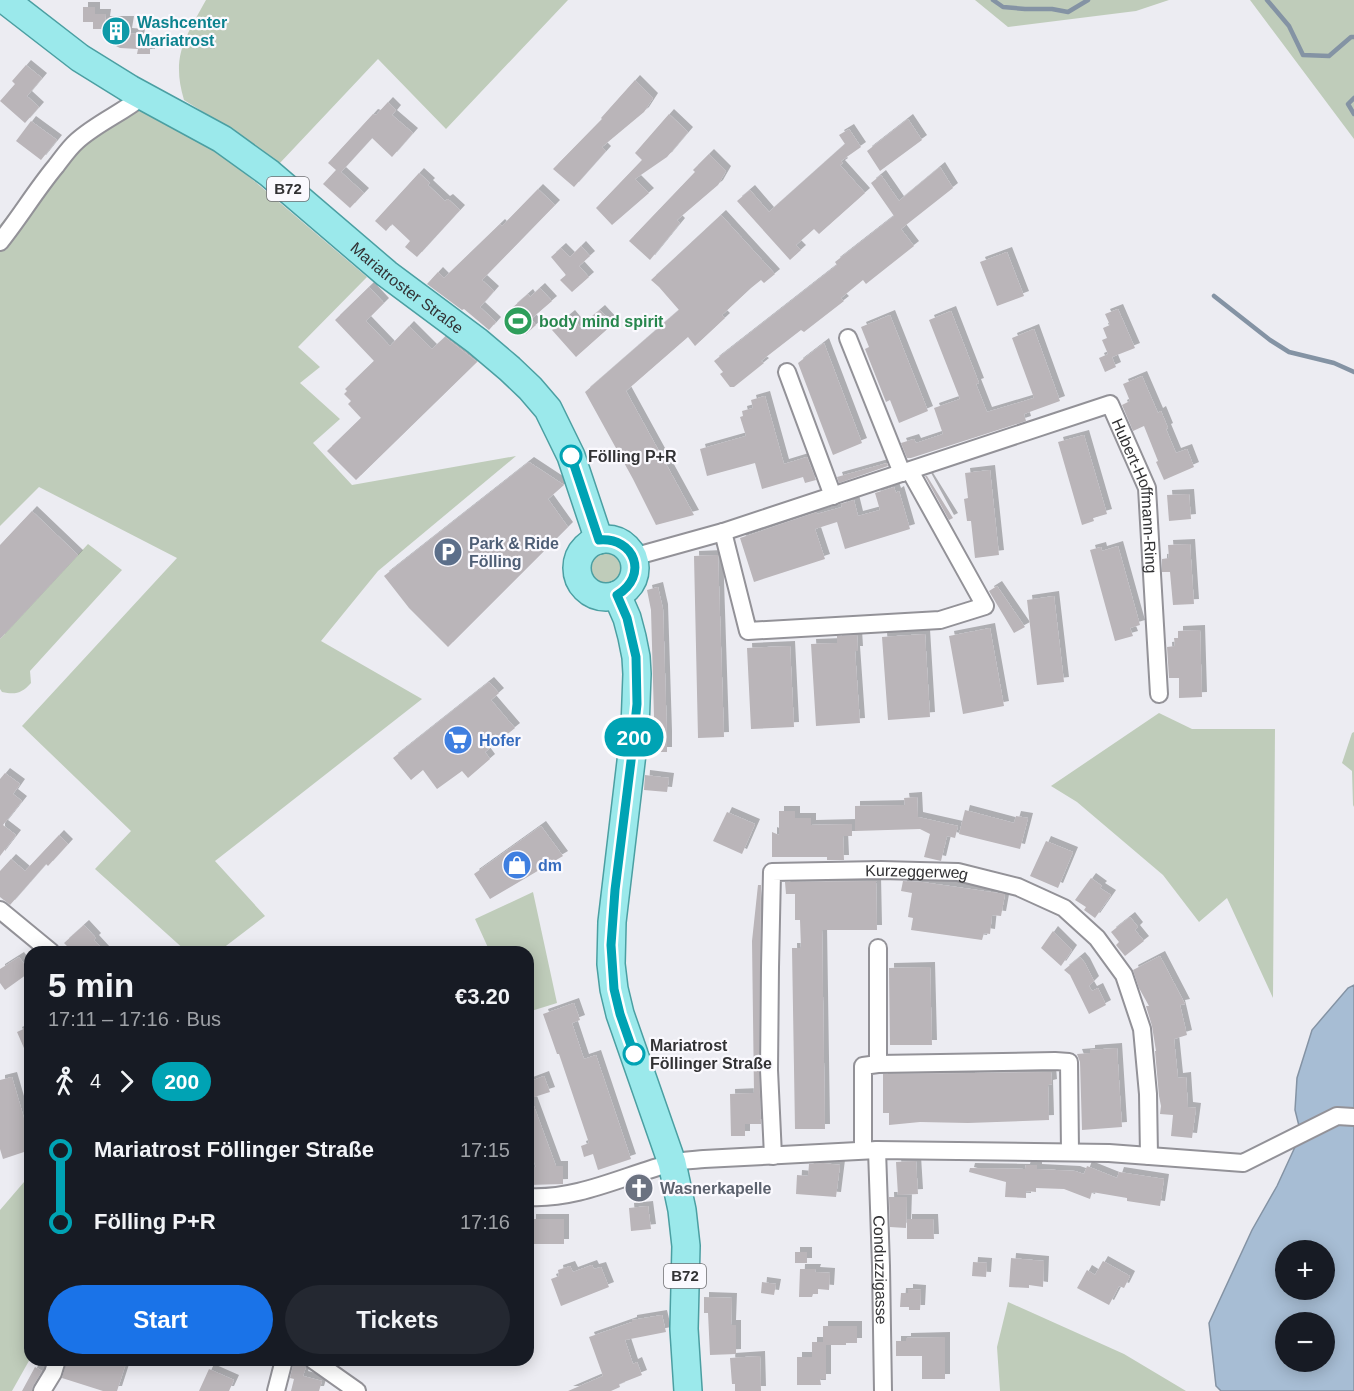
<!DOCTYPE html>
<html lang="en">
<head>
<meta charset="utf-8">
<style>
  :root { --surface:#171b24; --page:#242831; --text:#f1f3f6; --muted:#9ea1a6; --accent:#1a73e8 }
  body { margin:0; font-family:Arial,sans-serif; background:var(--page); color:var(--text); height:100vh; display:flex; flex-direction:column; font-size:22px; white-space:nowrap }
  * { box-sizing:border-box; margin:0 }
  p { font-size:20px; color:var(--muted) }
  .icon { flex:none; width:33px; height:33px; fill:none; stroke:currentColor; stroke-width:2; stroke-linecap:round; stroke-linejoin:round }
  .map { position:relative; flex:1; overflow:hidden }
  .side { position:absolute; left:24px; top:946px; width:510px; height:420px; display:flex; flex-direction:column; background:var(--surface); border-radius:18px; box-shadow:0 3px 15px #0003 }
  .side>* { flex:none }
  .badge { padding:0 12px; border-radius:20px; font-size:21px; line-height:39px }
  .tools { position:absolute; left:1275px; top:1240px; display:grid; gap:12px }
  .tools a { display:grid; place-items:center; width:60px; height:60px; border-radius:50%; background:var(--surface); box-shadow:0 3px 15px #0003; font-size:30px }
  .map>.badge { position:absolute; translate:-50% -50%; box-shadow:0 0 0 3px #fff }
  .legs { display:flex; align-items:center; gap:9px; height:66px; padding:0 24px; font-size:20px }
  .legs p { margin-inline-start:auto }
  .summary { display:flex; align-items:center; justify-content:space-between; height:102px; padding:0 24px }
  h1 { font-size:33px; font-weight:700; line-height:45px }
  .action { display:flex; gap:12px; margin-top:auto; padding:12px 24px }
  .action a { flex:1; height:69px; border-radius:36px; background:var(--accent); color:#fff; font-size:24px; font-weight:700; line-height:69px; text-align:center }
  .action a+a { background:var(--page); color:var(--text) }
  ul { padding:0 24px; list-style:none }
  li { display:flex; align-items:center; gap:21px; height:72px; font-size:22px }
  li i { display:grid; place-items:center; width:9px; height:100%; margin:0 8px; background:currentColor }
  li i::after { content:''; width:15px; height:15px; margin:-8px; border:4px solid; border-radius:50%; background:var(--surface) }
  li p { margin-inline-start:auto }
  li:first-child i { background:linear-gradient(#0000 50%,currentColor 0) }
  li:last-child i { background:linear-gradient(currentColor 50%,#0000 0) }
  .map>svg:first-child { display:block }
  .green { fill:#bfccba }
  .water { fill:#a7bdd4; stroke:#8493a4; stroke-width:1.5; fill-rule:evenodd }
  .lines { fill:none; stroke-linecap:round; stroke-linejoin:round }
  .stream { stroke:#8493a4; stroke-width:4.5 }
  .building { fill:#bab5b9; filter:url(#shadow) }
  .minor-casing { stroke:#939298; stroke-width:20 }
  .primary-casing { stroke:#4b9fa2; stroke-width:30 }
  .minor { stroke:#fff; stroke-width:16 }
  .primary { stroke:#9be9eb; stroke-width:27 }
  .line-1-casing { stroke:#fff; stroke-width:14 }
  .line-1 { stroke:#00a3b4; stroke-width:9 }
  .stop-1-dot { fill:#fff; stroke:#00a3b4; stroke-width:3 }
  .labels { text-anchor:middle; stroke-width:4.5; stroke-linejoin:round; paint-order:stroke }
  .shield { fill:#faf9fe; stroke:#6e6e71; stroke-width:1.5 }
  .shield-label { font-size:15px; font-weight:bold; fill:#323234 }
  .culture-label { font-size:16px; font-weight:bold; fill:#0d838f; stroke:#faf9fe; text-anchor:start }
  .street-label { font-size:16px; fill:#323234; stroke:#faf9fe }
  .leisure-label { font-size:16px; font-weight:bold; fill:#27864d; stroke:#faf9fe; text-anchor:start }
  .stop-label { font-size:16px; font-weight:bold; fill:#323234; stroke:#faf9fe; text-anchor:start }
  .service-label { font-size:16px; font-weight:bold; fill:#4e5e75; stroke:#faf9fe; text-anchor:start }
  .shop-label { font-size:16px; font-weight:bold; fill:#366cbe; stroke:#faf9fe; text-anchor:start }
  .worship-label { font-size:16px; font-weight:bold; fill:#5b616d; stroke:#faf9fe; text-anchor:start }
</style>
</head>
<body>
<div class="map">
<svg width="1354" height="1391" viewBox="0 0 1354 1391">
  <defs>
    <filter id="shadow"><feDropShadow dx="5" dy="-5" stdDeviation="0" flood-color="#0004"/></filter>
  </defs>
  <rect width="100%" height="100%" fill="#ececf2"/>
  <path class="green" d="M206,0H568L446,129L378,59L279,164L243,137L184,100C171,56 185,38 206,0Z
    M975,0H1169L1136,11L1008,27Z
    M1250,0H1354V139Z
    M126,103L195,135L226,157L367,277L298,347L320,367L300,383L340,419L313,443L352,485L516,456L378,571L321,641L422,699L215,861L265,916L218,952H187L95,869L131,831L22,726L177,558L39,487L0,526V225L77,129L105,112Z
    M88,544L122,570L30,671L31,683C22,693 16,695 2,692L0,689V639Z
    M608,546L620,550L626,577C602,613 565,564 594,549C598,547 604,547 608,546Z
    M1159,713L1192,729H1275L1273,998L1227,898L1199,922L1163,875L1077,802L1051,786Z
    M1354,732V807L1353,805L1352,771L1342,763L1352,733Z
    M533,892L557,1003L528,1012V952H490L475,919Z
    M30,1175V1359L12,1391H0V1210Z
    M1008,1302L1124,1354L1186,1391H1000L997,1347Z"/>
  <path class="water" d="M1354,985V1391H1221L1216,1386L1209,1323L1252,1230L1277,1186L1301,1134L1295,1110L1297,1078L1312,1030L1348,988ZM1286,1251H1324V1290H1286ZM1286,1323H1324V1362H1286Z"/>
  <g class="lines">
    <path class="stream" d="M993,0L1003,7L1025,9H1052L1068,12L1088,0
      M1267,0L1289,26L1303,55L1329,56L1351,37H1354
      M1354,98L1348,104L1354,114
      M1214,296L1270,340L1289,352L1334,363L1354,372"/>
  </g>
  <path class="building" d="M83,7H95V14H106L105,21H129L127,33L140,34L139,40H150V54H137L138,49L120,48L116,46L115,36H104V29H93V22H83Z
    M26,65L42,78L27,96L39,107L25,123L0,101L15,84L12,81Z
    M635,80L653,98L644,112L602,147L606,151L574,187L553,169L602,119L601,118Z
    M388,102L396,110L392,115L413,133L392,157L372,138L341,172L364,193L350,208L323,184L336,170L328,163L373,114L376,115Z
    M669,114L688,132L667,157L635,179L649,193L612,225L596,208L642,160L635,153Z
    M908,119L922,140L880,171L867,151Z
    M31,121L57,140L41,160L16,141Z
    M849,129L861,147L841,161L843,163L840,165L865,193L819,234L814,229L796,245L801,250L790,260L737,201L750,190L769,212L845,144L839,135Z
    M709,154L726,171L718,185L677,220L680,223L650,260L629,241L695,172L693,170Z
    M940,167L953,188L901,229L914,246L866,284L863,280L841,298L844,301L804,332L801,330L761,361L764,363L734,387H730L720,374L723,372L714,361L837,265L835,262L894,216L871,183L881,175L899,201Z
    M419,173L430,183L428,185L445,201L448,199L460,210L417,257L405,247L410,241L392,224L386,231L375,221Z
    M538,189L555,205L482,280L494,291L480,307L496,322L489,330L464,309L462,310L427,284L438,272L444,278L500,224L502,226Z
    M721,215L775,274L764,283L761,280L751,288L722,315L725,318L695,346L688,337L626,391L694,515L656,525L633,479L585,392L679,310L659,287L651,280Z
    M581,246L590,256L579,266L589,277L572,292L560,280L566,275L551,257L561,248L570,257Z
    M1007,252L1024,296L997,306L980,262Z
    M369,287L384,303L366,321L390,346L409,326L432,349L445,337L477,362L356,480L327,451L361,418L348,404L351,401L344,394L347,391L345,389L374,361L335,320Z
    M540,288L552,301L531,319L536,325L526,334L510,315L514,311L512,308L528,294L530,297Z
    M1118,309L1135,348L1112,357L1116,367L1105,372L1099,358L1108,354L1102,340L1107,338L1103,328L1110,325L1105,314Z
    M600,310L613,324L576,357L552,330L570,315L580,327Z
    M951,311L979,383L976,384L987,412L1034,398L1012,338L1034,329L1060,401L1024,414L1026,421L911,458H907L901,443L914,439L916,443L943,434L934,408L960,399L929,320Z
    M890,315L928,411L899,423L890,400L886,402L865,349L869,347L861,327Z
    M824,343L862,443L833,455L798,363Z
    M1142,376L1158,413L1161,411L1168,428L1166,429L1176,453L1187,449L1194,467L1164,480L1156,462L1158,461L1144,426L1133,431L1122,405L1130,401L1123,384Z
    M765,396L784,464L807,457L816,480L805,483L803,477L762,489L755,463L707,476L700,449L746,436L740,417L743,416L742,411L753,408L751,400Z
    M1084,435L1107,514L1093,518L1094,521L1082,525L1058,442Z
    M529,462L564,485L548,499L568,527L448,647L409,608L384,576Z
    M887,463L888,466L839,483L837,477Z
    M990,470L999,555L975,558L971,521H967L964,499L968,498L965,473Z
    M925,476H927L953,518L949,520Z
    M894,487L896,493L899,491L910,529L845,549L837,522L815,529L825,559L754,582L740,538L817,512V514L842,507L841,504L854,500L858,516L880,510L875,493Z
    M1189,494L1191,519L1169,521L1167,495Z
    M32,511L78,555L0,639V545Z
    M1190,544L1194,604L1173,605L1170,572H1162V559L1169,558L1168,545Z
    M1118,546L1140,625L1130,628L1133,636L1115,641L1090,550L1101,547L1102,551Z
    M718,555L724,737L698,738L694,556Z
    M997,586L1025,627L1014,633L989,591Z
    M658,587L663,609L667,736V752H655L651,610L647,590Z
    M1054,596L1064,682L1037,685L1027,600Z
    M990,628L1004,706L963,714L949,636Z
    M1200,630L1202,697L1179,698V678H1169L1167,647L1175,646L1174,638H1178V631Z
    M925,634L930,717L888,720L882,637Z
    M857,635L858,651H855L860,723L816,726L811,644L837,643V636Z
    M790,646L794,727L751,729L747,648Z
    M489,682L499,693L491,700L515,728L485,752L490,759L468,778L462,771L437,789L423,770L411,780L393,758Z
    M5,773L20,784L13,794L22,801L3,825L16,835L0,856V779Z
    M645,775L669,778L667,792L644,790Z
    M917,797L918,817L958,826L955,838L947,836L941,861L924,857L930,834L920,829L855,831V806L905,805L904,798Z
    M965,810L1014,823L1016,816L1028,818L1020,849L959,834Z
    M779,811H795V818H811V825L852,824V836H843L844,860H827V857H772V832L779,835Z
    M727,812L755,824L742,854L713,841Z
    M541,826L563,856L490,899L474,874Z
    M59,835L68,844L48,866L46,864L10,905L0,897V871L11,859L25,871Z
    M1046,841L1073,852L1058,888L1030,876Z
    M1091,878L1102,886L1100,888L1111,895L1095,918L1084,910L1086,907L1075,900Z
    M876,881L877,930H822L825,1129H795L792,948H801L800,920H795V894H786L785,882Z
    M903,881L922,882L1005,894L1001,916L992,915L990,934L984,933L982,940L911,930L913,918L908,917L912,893L901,891Z
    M758,885H761L759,1070L761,1124H745V1136H731L730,1094L754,1093L752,941Z
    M1130,917L1138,927L1135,930L1144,941L1125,956L1116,945L1119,942L1111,932Z
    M84,925L96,938L94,940L105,952H73L64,943Z
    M1053,931L1072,950L1061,966L1041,948Z
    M1160,956L1185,1004L1180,1005L1187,1035L1174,1039L1178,1078L1186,1077L1188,1107L1196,1108L1192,1138L1171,1136L1173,1115L1160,1114L1161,1106L1159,1096L1155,1051H1156L1152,1026L1146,1006H1149L1139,988L1133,970Z
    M19,957L30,972L5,990L0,983V969Z
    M1080,957L1085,963L1094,981L1089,986L1092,991L1098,988L1106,1005L1089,1014L1070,975L1064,970Z
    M930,967L932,1045H890L889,968Z
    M574,1003L580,1020L572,1023L584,1059L596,1055L631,1159L598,1170L593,1154L584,1157L581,1146L589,1143L559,1054H557L543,1014Z
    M30,1026V1062L17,1032Z
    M1117,1048L1122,1127L1082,1130L1080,1062L1077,1054L1090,1053V1050Z
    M1051,1072L1052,1084L1048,1085L1049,1120L968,1123L920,1122L889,1125V1113H883V1074Z
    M544,1076L550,1092L531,1098L556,1166H563V1184L528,1185V1167H536L528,1147V1082Z
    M12,1077L26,1125H28L30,1131V1150L3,1159L0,1149V1080Z
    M916,1161L918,1194L898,1195L896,1162Z
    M823,1163L840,1165L836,1197L796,1194L797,1175L808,1176L809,1164Z
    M1026,1165H1037V1169L1075,1171L1084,1174L1087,1166L1117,1178L1119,1172L1164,1179L1160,1206L1127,1201V1198L1092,1192L1090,1199L1064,1189L1036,1188V1192L1026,1191V1198L1005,1197L1006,1182L969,1172L970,1168L1025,1169Z
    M889,1197H907L906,1228L890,1227Z
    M648,1206L651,1229L631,1231L629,1208Z
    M531,1219H564V1244H531Z
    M907,1219H933L934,1239H907Z
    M795,1252H807V1263H795Z
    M1011,1258L1044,1261L1043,1287L1029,1285V1288L1009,1287Z
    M1103,1261L1130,1276L1124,1288L1119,1286L1109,1305L1077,1288L1087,1270L1095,1275Z
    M973,1262L987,1263L986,1277L972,1276Z
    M592,1265L594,1269L601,1267L609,1287L561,1306L551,1279L559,1276L558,1270L570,1266L573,1272Z
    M800,1269H816L815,1272L830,1273L829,1290L818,1289V1294H813L812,1297H799Z
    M762,1282L776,1284L774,1295L761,1293Z
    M908,1289L921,1290L920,1310H909V1307H900L901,1293H908Z
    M704,1297L732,1298L731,1325H736V1354L710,1355L708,1313H704Z
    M662,1315L666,1332L625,1340L633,1364L637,1362L642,1375L619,1384L620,1387L611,1391H568L603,1376L589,1337L632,1322V1320Z
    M823,1326H857V1343H846V1345H826V1379H820L821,1385H797V1357H812V1342H823Z
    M945,1337V1379H922V1356H896V1341H906V1338Z
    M760,1356L761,1391H735V1384H732L730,1358Z
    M67,1360H127L117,1391H103L62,1378Z
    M294,1361L303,1364L306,1367L303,1376L322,1381L319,1391H291L294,1379L290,1378Z
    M35,1367L42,1371L33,1386L32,1391H22Z
    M209,1369L234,1380L229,1391H199Z"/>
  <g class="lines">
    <g class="minor-casing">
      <g id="minor">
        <path d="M0,242C20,217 36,190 56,166C63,157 69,148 77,141C97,123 122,113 143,96"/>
        <path d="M848,338L902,473"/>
        <path d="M787,372L833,496"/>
        <path d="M723,532L748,631L940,620L985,606L910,471"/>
        <path id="s1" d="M633,557L723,532L1110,404L1147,488L1159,694"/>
        <path d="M0,910L51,952"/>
        <path d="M878,948V1064"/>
        <path d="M863,1150V1066L878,1064L1055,1061L1069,1062L1070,1152"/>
        <path id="s2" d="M877,1150L881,1266L883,1391"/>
        <path id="s3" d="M773,1156L769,1070L770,967L772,872L881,870L958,872L1018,887L1064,908L1097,938L1124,975L1142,1029L1148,1094L1149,1156"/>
        <path d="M528,1197C578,1200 625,1175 672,1163C682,1160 694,1160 704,1159L877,1150L1109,1153L1243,1163L1337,1116L1354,1117"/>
        <path d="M313,1360L357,1391"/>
        <path d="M42,1391L53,1373L57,1360"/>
        <path d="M276,1391L284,1360"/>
      </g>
    </g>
    <g class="primary-casing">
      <g id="primary">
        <path id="s4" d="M5,0L80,58L130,89L222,139L269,173L387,274L477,341L510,369L530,388L548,409L571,456L599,540"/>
        <circle cx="606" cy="568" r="29"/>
        <path d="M617,595L627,618L632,637L636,657L637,674L635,728L612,922L611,964L614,989L620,1014L672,1163L682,1210L686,1246L684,1329L688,1391"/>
      </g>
    </g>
    <use href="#minor" class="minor"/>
    <use href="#primary" class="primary"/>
  </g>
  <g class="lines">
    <g class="line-1-casing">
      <path id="line-1" d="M571,456L599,540C635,537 649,576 617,595L627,618L636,657L637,704L631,761L615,890L611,945L614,989L620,1014L634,1054"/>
    </g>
    <use href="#line-1" class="line-1"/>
  </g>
  <defs>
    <g id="building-disc" transform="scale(1.5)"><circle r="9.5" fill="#0f9aa8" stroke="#faf9fe"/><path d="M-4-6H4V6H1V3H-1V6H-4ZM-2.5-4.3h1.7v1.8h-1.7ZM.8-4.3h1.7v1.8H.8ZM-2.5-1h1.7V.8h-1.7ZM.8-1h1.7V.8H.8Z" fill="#fff"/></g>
    <g id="stadium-disc" transform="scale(1.5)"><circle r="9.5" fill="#2e9e5b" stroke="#faf9fe"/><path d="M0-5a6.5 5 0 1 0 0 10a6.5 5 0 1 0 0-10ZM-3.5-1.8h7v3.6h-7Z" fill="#fff"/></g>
    <g id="parking-disc" transform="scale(1.5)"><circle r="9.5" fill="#5c6f8a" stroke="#faf9fe"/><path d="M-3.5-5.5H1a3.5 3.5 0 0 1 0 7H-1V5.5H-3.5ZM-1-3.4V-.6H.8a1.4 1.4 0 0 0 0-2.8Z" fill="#fff"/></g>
    <g id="supermarket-disc" transform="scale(1.5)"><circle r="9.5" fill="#3f7fe0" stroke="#faf9fe"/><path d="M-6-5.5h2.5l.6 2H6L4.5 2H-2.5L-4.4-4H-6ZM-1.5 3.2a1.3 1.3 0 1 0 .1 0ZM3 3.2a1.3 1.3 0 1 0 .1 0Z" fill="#fff"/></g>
    <g id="shop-disc" transform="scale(1.5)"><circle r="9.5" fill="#3f7fe0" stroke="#faf9fe"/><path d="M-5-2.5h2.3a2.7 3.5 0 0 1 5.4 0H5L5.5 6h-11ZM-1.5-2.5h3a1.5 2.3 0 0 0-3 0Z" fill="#fff"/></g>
    <g id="church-disc" transform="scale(1.5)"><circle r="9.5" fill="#6b7280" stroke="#faf9fe"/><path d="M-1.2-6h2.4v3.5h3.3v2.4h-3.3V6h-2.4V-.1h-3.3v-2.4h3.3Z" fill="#fff"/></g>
  </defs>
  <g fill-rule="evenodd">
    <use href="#building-disc" x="116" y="31"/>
    <use href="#stadium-disc" x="518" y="321"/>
    <use href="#parking-disc" x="448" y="552"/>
    <use href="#supermarket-disc" x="458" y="740"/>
    <use href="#shop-disc" x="517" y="865"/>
    <use href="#church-disc" x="639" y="1188"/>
  </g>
  <g class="stop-1-dot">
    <circle cx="571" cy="456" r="10"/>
    <circle cx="634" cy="1054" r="10"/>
  </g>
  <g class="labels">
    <g class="shield">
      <rect x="267" y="177" width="42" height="24" rx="4.5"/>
      <rect x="664" y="1264" width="42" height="24" rx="4.5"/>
    </g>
    <g class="shield-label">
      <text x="288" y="194">B72</text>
      <text x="685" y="1281">B72</text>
    </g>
    <g class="culture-label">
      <text x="137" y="28">Washcenter<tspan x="137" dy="18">Mariatrost</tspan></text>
    </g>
    <g class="street-label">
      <text dy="6" stroke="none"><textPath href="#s4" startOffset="496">Mariatroster Straße</textPath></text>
      <text dy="6" stroke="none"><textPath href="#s1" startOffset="598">Hubert-Hoffmann-Ring</textPath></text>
      <text dy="6" stroke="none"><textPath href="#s3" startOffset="429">Kurzeggerweg</textPath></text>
      <text dy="6" stroke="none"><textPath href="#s2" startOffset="120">Conduzzigasse</textPath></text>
    </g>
    <g class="leisure-label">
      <text x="539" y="327">body mind spirit</text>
    </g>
    <g class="stop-label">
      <text x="588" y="462">Fölling P+R</text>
      <text x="650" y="1051">Mariatrost<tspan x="650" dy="18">Föllinger Straße</tspan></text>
    </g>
    <g class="service-label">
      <text x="469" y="549">Park &amp; Ride<tspan x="469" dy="18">Fölling</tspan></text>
    </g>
    <g class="shop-label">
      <text x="479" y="746">Hofer</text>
      <text x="538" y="871">dm</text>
    </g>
    <g class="worship-label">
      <text x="660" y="1194">Wasnerkapelle</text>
    </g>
  </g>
</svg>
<div class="tools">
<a>+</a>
<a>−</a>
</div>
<b class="badge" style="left:634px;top:737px;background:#00a3b4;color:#fff">200</b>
<section class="side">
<div class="summary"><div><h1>5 min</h1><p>17:11 – 17:16 · Bus</p></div><b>€3.20</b></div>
<div class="legs"><svg class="icon" aria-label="walk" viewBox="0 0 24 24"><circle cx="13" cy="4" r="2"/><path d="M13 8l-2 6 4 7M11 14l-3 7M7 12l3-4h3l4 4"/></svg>4<svg class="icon" aria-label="forward" viewBox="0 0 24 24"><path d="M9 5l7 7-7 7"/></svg><b class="badge" style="background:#00a3b4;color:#fff">200</b></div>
<ul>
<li><i style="color:#00a3b4"></i><b>Mariatrost Föllinger Straße</b><p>17:15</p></li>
<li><i style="color:#00a3b4"></i><b>Fölling P+R</b><p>17:16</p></li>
</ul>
<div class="action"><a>Start</a><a>Tickets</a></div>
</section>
</div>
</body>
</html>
